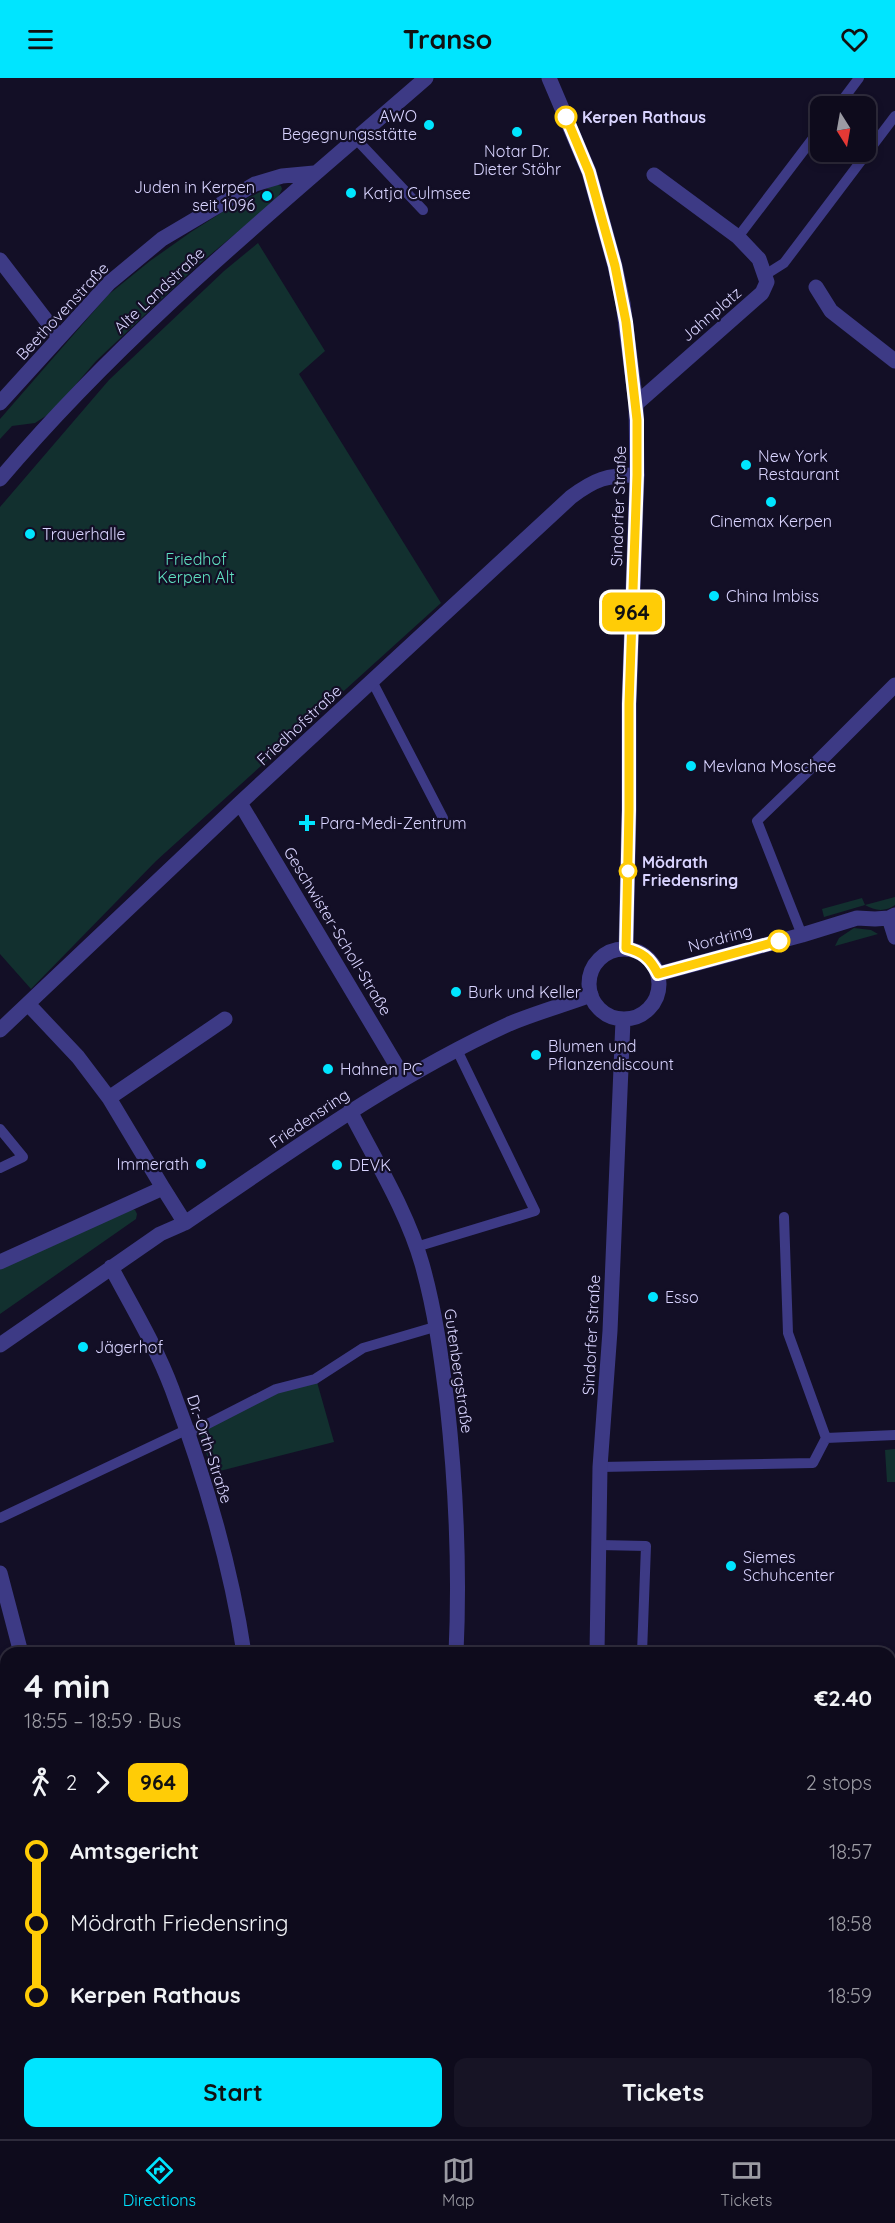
<!DOCTYPE html>
<html lang="en">
<head>
<meta charset="utf-8">
<style>
  :root { --surface:#0e0b1c; --page:#171425; --text:#f1f3f6; --muted:#9b9ba3; --line:#2e2b3b; --accent:#00e5ff }
  body { margin:0; font-family:Quicksand,sans-serif; background:var(--page); color:var(--text); height:100vh; display:flex; flex-direction:column; font-size:22px; white-space:nowrap }
  * { box-sizing:border-box; margin:0 }
  p { font-size:20px; color:var(--muted) }
  .icon { flex:none; width:33px; height:33px; fill:none; stroke:currentColor; stroke-width:2; stroke-linecap:round; stroke-linejoin:round }
  .map { position:relative; flex:1; overflow:hidden }
  .drawer { position:absolute; left:0px; top:1569px; width:896px; height:492px; display:flex; flex-direction:column; background:var(--surface); border-radius:18px 18px 0 0; box-shadow:0 3px 9px #0003,0 0 0 2px var(--line) }
  .drawer>* { flex:none }
  .badge { padding:0 12px; border-radius:9px; font-size:21px; line-height:39px }
  .needle { width:39px; rotate:169deg }
  .buttons { position:absolute; left:810px; top:18px; display:grid; gap:12px }
  .buttons a { display:grid; place-items:center; width:66px; height:66px; border-radius:12px; background:var(--surface); box-shadow:0 3px 9px #0003,0 0 0 2px var(--line); font-size:30px }
  .map>.badge { position:absolute; translate:-50% -50%; box-shadow:0 0 0 3px #fff }
  .legs { display:flex; align-items:center; gap:9px; height:66px; padding:0 24px; font-size:20px }
  .legs p { margin-inline-start:auto }
  .summary { display:flex; align-items:center; justify-content:space-between; height:102px; padding:0 24px }
  h1 { font-size:33px; font-weight:800; line-height:45px }
  .cta { display:flex; gap:12px; margin-top:auto; padding:12px 24px }
  .cta a { flex:1; height:69px; border-radius:12px; background:var(--accent); color:#111; font-size:24px; font-weight:800; line-height:69px; text-align:center }
  .cta a+a { background:var(--page); color:var(--text) }
  ul { padding:0 24px; list-style:none }
  li { display:flex; align-items:center; gap:21px; height:72px; font-size:22px }
  li i { display:grid; place-items:center; width:9px; height:100%; margin:0 8px; background:currentColor }
  li i::after { content:''; width:15px; height:15px; margin:-8px; border:4px solid; border-radius:50%; background:var(--surface) }
  li p { margin-inline-start:auto }
  li:first-child i { background:linear-gradient(#0000 50%,currentColor 0) }
  li:last-child i { background:linear-gradient(currentColor 50%,#0000 0) }
  header { display:flex; justify-content:space-between; align-items:center; height:78px; padding:0 24px; background:var(--accent); color:#111; font-size:27px; font-weight:800 }
  .dock { display:flex; justify-content:space-around; align-items:center; height:84px; border-top:2px solid var(--line); background:var(--surface); font-size:16px; color:var(--muted) }
  .dock a { display:grid; justify-items:center; gap:3px }
  .dock .on { color:var(--accent) }
  .map>svg:first-child { display:block }
  .green { fill:#12302f }
  .lines { fill:none; stroke-linecap:round; stroke-linejoin:round }
  .stream { stroke:#0c2248; stroke-width:6 }
  .service { stroke:#3d3a85; stroke-width:10 }
  .minor { stroke:#3d3a85; stroke-width:15 }
  .tertiary { stroke:#3d3a85; stroke-width:15 }
  .line-1-casing { stroke:#fff; stroke-width:14 }
  .line-1 { stroke:#ffcc06; stroke-width:9 }
  .stop-1-dot { fill:#fff; stroke:#ffcc06; stroke-width:3 }
  .poi-dot { fill:#00e5ff; stroke:#130f26; stroke-width:2 }
  .labels { text-anchor:middle; stroke-width:4.5; stroke-linejoin:round; paint-order:stroke }
  .poi-label { font-size:16px; fill:#d9d4ff; stroke:#130f26; text-anchor:start }
  .stop-label { font-size:16px; font-weight:bold; fill:#d9d4ff; stroke:#130f26; text-anchor:start }
  .street-label { font-size:16px; fill:#d9d4ff; stroke:#130f26 }
  .park-label { font-size:16px; fill:#5fe0c0; stroke:#130f26 }
</style>
</head>
<body>
<header><svg class="icon" aria-label="menu" viewBox="0 0 24 24"><path d="M4 6h16M4 12h16M4 18h16"/></svg>Transo<svg class="icon" aria-label="heart" viewBox="0 0 24 24"><path d="M12 20l-8-8c-3-5 5-10 8-4 3-6 11-1 8 4z"/></svg></header>
<div class="map">
<svg width="895" height="2061" viewBox="0 0 895 2061">
  <rect width="100%" height="100%" fill="#130f26"/>
  <path class="green" d="M276,106L281,108L282,111L277,121L198,187L96,283L52,334L35,345L12,348L0,361V341L108,217L150,183L191,154L232,128Z
    M258,165L325,273L299,296L441,525L156,783L31,911L0,876V429L109,302L224,193Z
    M895,819V827C885,834 875,833 865,827L824,839L822,831L862,820L865,827Z
    M854,850L871,852L878,856L835,868L839,860Z
    M128,1130L135,1132L137,1136L136,1141L0,1236V1191Z
    M317,1304L334,1364L212,1395L200,1354L276,1315Z
    M895,1371V1404H887L885,1372Z
    M895,1851V1957L890,1956V1856Z
    M324,2055H393L386,2061H318Z"/>
  <g class="lines">
    <path class="stream" d="M890,1941H895
      M364,2061L370,2055"/>
    <path class="service" d="M838,28L859,0
      M356,61L423,132
      M738,159L820,51
      M765,197L784,185L895,38
      M372,603L443,740
      M802,857L757,743L815,687
      M0,1051L23,1079L0,1090
      M784,1139L788,1255L826,1360
      M416,1169L535,1133L457,972
      M188,1356L276,1311L315,1301L363,1270L438,1248
      M600,1389L813,1385L826,1360L895,1357
      M0,1440L186,1352
      M599,1467L646,1468L642,1575"/>
    <path class="minor" d="M0,182L59,259
      M816,209L831,233L895,283
      M0,325L109,205L162,161L255,106L282,98L314,95
      M636,326L762,215L767,204L759,181L738,159L654,97
      M0,401C126,252 279,128 426,0
      M815,687L895,607
      M240,725L404,1000
      M889,840L895,859
      M658,896L802,857L857,840L875,841L889,840L895,837
      M28,926L78,979L109,1020L163,1110
      M0,952L240,725L571,419C595,401 607,397 637,397
      M109,1020L225,941
      M350,1033C375,1082 407,1133 422,1186C435,1232 441,1277 447,1325C456,1408 460,1491 456,1575
      M0,1184L163,1110L185,1145
      M111,1189C132,1229 156,1268 172,1311C203,1394 231,1488 244,1575
      M0,1267L160,1156L185,1145C290,1074 393,999 509,946C535,935 564,927 591,917
      M0,1495L21,1575
      M0,1845L6,1844
      M890,1988H895
      M56,2061L57,2055"/>
    <path class="tertiary" d="M549,0L589,94L615,188L623,225L636,326L637,397L629,626V732L626,870
      M589 906a35 35 0 1 1 70 0a35 35 0 1 1-70 0Z
      M597,1575L600,1389L610,1253L623,942
      M583,2061L584,2055"/>
  </g>
  <g class="lines">
    <g class="line-1-casing">
      <path id="line-1" d="M566,39L589,94L615,188L626,244L637,342V397L629,626V732L626,870C642,874 650,880 658,896L779,863"/>
    </g>
    <use href="#line-1" class="line-1"/>
  </g>
  <g class="stop-1-dot">
    <circle cx="566" cy="39" r="10"/>
    <circle cx="628" cy="793" r="8"/>
    <circle cx="779" cy="863" r="10"/>
  </g>
  <g class="poi-dot">
    <circle cx="429" cy="47" r="6"/>
    <circle cx="517" cy="54" r="6"/>
    <circle cx="351" cy="115" r="6"/>
    <circle cx="267" cy="118" r="6"/>
    <circle cx="746" cy="387" r="6"/>
    <circle cx="771" cy="424" r="6"/>
    <circle cx="30" cy="456" r="6"/>
    <circle cx="714" cy="518" r="6"/>
    <circle cx="691" cy="688" r="6"/>
    <path d="M304 736h6v6h6v6h-6v6h-6v-6h-6v-6h6z"/>
    <circle cx="456" cy="914" r="6"/>
    <circle cx="536" cy="977" r="6"/>
    <circle cx="328" cy="991" r="6"/>
    <circle cx="201" cy="1086" r="6"/>
    <circle cx="337" cy="1087" r="6"/>
    <circle cx="653" cy="1219" r="6"/>
    <circle cx="83" cy="1269" r="6"/>
    <circle cx="731" cy="1488" r="6"/>
  </g>
  <g class="labels">
    <g class="poi-label">
      <text x="417" y="44" text-anchor="end">AWO<tspan x="417" dy="18">Begegnungsstätte</tspan></text>
      <text x="517" y="79" text-anchor="middle">Notar Dr.<tspan x="517" dy="18">Dieter Stöhr</tspan></text>
      <text x="255" y="115" text-anchor="end">Juden in Kerpen<tspan x="255" dy="18">seit 1096</tspan></text>
      <text x="363" y="121">Katja Culmsee</text>
      <text x="758" y="384">New York<tspan x="758" dy="18">Restaurant</tspan></text>
      <text x="771" y="449" text-anchor="middle">Cinemax Kerpen</text>
      <text x="42" y="462">Trauerhalle</text>
      <text x="726" y="524">China Imbiss</text>
      <text x="703" y="694">Mevlana Moschee</text>
      <text x="320" y="751">Para-Medi-Zentrum</text>
      <text x="468" y="920">Burk und Keller</text>
      <text x="548" y="974">Blumen und<tspan x="548" dy="18">Pflanzendiscount</tspan></text>
      <text x="340" y="997">Hahnen PC</text>
      <text x="189" y="1092" text-anchor="end">Immerath</text>
      <text x="349" y="1093">DEVK</text>
      <text x="665" y="1225">Esso</text>
      <text x="95" y="1275">Jägerhof</text>
      <text x="743" y="1485">Siemes<tspan x="743" dy="18">Schuhcenter</tspan></text>
    </g>
    <g class="stop-label">
      <text x="582" y="45">Kerpen Rathaus</text>
      <text x="642" y="790">Mödrath<tspan x="642" dy="18">Friedensring</tspan></text>
    </g>
    <g class="street-label">
      <text transform="translate(159 212) rotate(-43)" y="6">Alte Landstraße</text>
      <text transform="translate(62 233) rotate(-47)" y="6">Beethovenstraße</text>
      <text transform="translate(711 236) rotate(-41)" y="6">Jahnplatz</text>
      <text transform="translate(618 428) rotate(-88)" y="6">Sindorfer Straße</text>
      <text transform="translate(299 647) rotate(-43)" y="6">Friedhofstraße</text>
      <text transform="translate(338 853) rotate(59)" y="6">Geschwister-Scholl-Straße</text>
      <text transform="translate(720 860) rotate(-15)" y="6">Nordring</text>
      <text transform="translate(309 1040) rotate(-34)" y="6">Friedensring</text>
      <text transform="translate(591 1257) rotate(-87)" y="6">Sindorfer Straße</text>
      <text transform="translate(459 1293) rotate(82)" y="6">Gutenbergstraße</text>
      <text transform="translate(210 1371) rotate(72)" y="6">Dr.-Orth-Straße</text>
    </g>
    <g class="park-label">
      <text x="196" y="487">Friedhof<tspan x="196" dy="18">Kerpen Alt</tspan></text>
    </g>
  </g>
</svg>
<div class="buttons">
<a><svg class="needle" viewBox="-14 -14 28 28"><path d="M0-13l5 13h-10z" fill="#e53935"/><path d="M0 13l5-13h-10z" fill="#9b9ba3"/></svg></a>
</div>
<b class="badge" style="left:632px;top:534px;background:#ffcc06;color:#111">964</b>
<section class="drawer">
<div class="summary"><div><h1>4 min</h1><p>18:55 – 18:59 · Bus</p></div><b>€2.40</b></div>
<div class="legs"><svg class="icon" aria-label="walk" viewBox="0 0 24 24"><circle cx="13" cy="4" r="2"/><path d="M13 8l-2 6 4 7M11 14l-3 7M7 12l3-4h3l4 4"/></svg>2<svg class="icon" aria-label="forward" viewBox="0 0 24 24"><path d="M9 5l7 7-7 7"/></svg><b class="badge" style="background:#ffcc06;color:#111">964</b><p>2 stops</p></div>
<ul>
<li><i style="color:#ffcc06"></i><b>Amtsgericht</b><p>18:57</p></li>
<li><i style="color:#ffcc06"></i><span>Mödrath Friedensring</span><p>18:58</p></li>
<li><i style="color:#ffcc06"></i><b>Kerpen Rathaus</b><p>18:59</p></li>
</ul>
<div class="cta"><a>Start</a><a>Tickets</a></div>
</section>
</div>
<nav class="dock">
<a class="on"><svg class="icon" aria-label="directions" viewBox="0 0 24 24"><path d="M12 3l9 9-9 9-9-9zM9 14v-3h6M13 9l2 2-2 2"/></svg>Directions</a>
<a><svg class="icon" aria-label="map" viewBox="0 0 24 24"><path d="M3 6l6-2 6 2 6-2v14l-6 2-6-2-6 2zM9 4v14M15 6v14"/></svg>Map</a>
<a><svg class="icon" aria-label="tickets" viewBox="0 0 24 24"><path d="M3 7h18v10H3zM15 7v10"/></svg>Tickets</a>
</nav>
</body>
</html>
